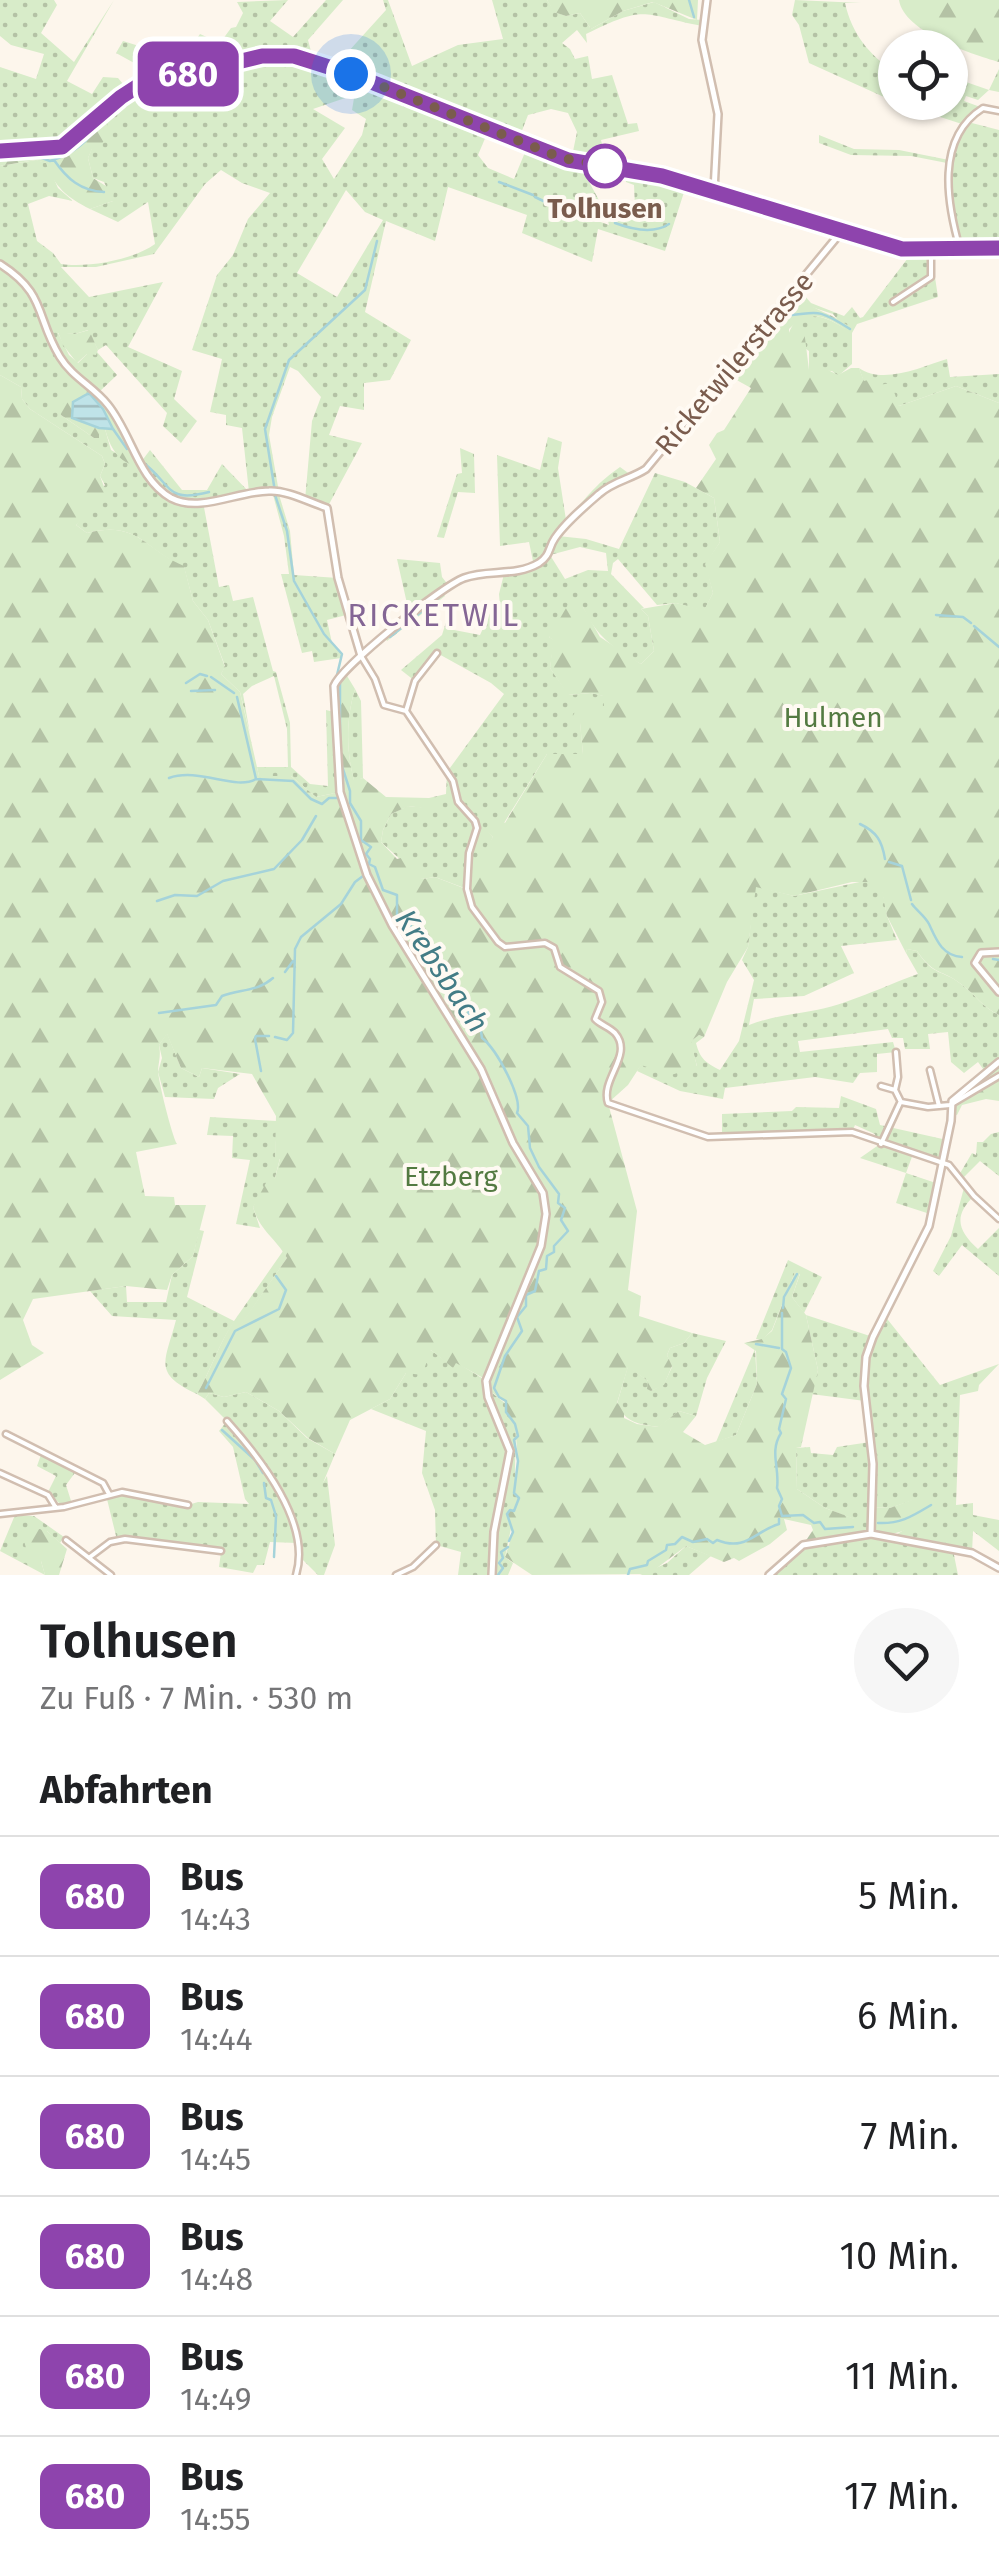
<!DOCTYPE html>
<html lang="de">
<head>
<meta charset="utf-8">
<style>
  :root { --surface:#fff; --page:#f6f6f6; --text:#202124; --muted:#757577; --line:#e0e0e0 }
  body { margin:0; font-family:"Fira Sans",sans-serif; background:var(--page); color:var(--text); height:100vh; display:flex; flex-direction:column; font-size:38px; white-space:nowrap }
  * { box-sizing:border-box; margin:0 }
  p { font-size:32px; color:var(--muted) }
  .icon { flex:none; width:55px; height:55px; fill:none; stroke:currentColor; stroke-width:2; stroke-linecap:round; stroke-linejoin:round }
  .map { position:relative; height:1575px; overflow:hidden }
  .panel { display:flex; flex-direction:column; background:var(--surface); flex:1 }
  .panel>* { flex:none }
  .badge { padding:0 20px; border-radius:15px; font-size:35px; line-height:65px }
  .buttons { position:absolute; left:878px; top:30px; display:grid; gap:20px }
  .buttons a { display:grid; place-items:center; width:90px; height:90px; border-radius:50%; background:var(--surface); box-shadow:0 2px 8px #0004; font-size:50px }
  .you { position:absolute; width:50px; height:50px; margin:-25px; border:8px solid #fff; border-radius:50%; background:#1a73e8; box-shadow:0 0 0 15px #1a73e833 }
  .map>.badge { position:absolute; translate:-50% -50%; box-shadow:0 0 0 5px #fff }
  h2 { padding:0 40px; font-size:38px; line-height:90px }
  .round { display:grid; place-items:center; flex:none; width:105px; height:105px; border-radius:52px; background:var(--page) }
  .head { display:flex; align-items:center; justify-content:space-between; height:170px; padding:0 40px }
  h1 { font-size:48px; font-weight:600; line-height:75px }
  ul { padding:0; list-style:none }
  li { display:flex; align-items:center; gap:30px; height:120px; padding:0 40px; border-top:2px solid var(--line) }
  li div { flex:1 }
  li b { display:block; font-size:38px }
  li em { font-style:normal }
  li .badge { min-width:110px; font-weight:700; text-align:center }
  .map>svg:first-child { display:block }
  .grass { fill:url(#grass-dots); fill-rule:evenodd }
  .forest { fill:url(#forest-firs) }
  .water { fill:url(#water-rules); stroke:#a5d3da; stroke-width:2.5 }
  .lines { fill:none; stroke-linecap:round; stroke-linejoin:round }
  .stream { stroke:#a5d3da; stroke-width:2.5 }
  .minor-casing { stroke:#d1beb0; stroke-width:9 }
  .tertiary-casing { stroke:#d1beb0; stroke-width:10 }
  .minor { stroke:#fff; stroke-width:4 }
  .tertiary { stroke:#fff; stroke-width:5 }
  .line-casing { stroke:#fff; stroke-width:22 }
  .line { stroke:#8e44ad; stroke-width:15 }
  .walk { stroke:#7a5c4d; stroke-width:10; stroke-dasharray:0 18 }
  .stop-dot { fill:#fff; stroke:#8e44ad; stroke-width:5 }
  .labels { text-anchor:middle; stroke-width:8; stroke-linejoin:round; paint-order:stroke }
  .stop-label { font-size:28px; font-weight:bold; fill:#7a5c4d; stroke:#fffaf3 }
  .street-label { font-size:28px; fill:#7a5c4d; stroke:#fffaf3 }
  .park-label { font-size:28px; fill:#537a41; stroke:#fffaf3 }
  .water-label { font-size:30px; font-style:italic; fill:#437c86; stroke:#fffaf3 }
  .quarter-label { font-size:32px; letter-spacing:2.5px; fill:#846695; stroke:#fffaf3 }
</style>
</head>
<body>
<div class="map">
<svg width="999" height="1575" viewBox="0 0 999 1575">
  <defs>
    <pattern id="grass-dots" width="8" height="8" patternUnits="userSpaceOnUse" patternTransform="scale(2.5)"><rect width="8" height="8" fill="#d8ecc9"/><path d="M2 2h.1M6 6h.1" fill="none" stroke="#b4c2a5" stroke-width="1.8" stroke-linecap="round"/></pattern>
    <pattern id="forest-firs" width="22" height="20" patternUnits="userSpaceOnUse" patternTransform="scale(2.5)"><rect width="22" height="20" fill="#d8ecc9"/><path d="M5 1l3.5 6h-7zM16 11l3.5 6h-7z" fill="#b4c2a5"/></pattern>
    <pattern id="water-rules" width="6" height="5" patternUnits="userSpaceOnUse" patternTransform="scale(2.5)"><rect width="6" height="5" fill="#bfe3e8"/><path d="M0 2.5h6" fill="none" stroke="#a0bbbe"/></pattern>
  </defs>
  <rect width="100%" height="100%" fill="#fdf6ec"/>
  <path class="grass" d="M0,0H54L57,5L41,33L74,62L114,0L67,81L92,94L103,77L118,78L129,91L153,82L147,63L136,64L116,53L123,41L187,61L189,50L200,34L220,43L231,28L236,27L243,13L237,2L288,0L270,21L293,37L326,0H343L308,40L312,55L337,64L386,10L383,0H388L412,66L458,45L503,39L492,0H547L555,12L566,16L580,13L591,29L623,11L654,2L689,19L702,20V26C640,14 647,4 586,34L587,43L577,30L562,43L570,49L575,59L588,56L592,79L612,75L628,124L637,123L639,131L601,140L607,166L586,164L588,180L600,202L583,199L581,215L609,225L605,209L635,207L634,185L626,182L624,169L687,183L665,251L598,229L592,262L522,233L527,215L448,187L435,241L386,221L365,312L411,340L390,380L364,383V410L340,406L329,435L362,443L327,508L305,500L312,421L321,397L298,371L290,367L272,417L269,435L280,498L290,531L294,575L338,578L350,614L327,620L332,643L342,654L341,658L314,662L312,651L302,653L281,574H289L284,536L272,491L203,502L219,587L229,585L233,601L253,597L273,671L276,672L290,723L291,767L310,784L328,786L326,710L334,712L340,792L316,797L291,776H259L257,767H288L287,729L274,676L252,686L243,694L250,734L240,692L221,674L225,666L208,620L193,601L184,567C144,549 138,520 87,533L76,525L105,485L100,476L105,464L102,456L30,409L22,399L21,387L0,375V166L36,160L47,163L58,188L73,201L49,196L28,204L37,241L53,253L61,264C87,268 133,260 155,244L148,202L118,222L90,209L113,201L104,182L93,178L88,158L92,148L60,141L47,149L0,151V67L36,79L44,54L11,45L0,36ZM351,96L354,98L352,110L366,119L362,135L334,179L322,159L345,128L313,109ZM551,109L568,113L577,132L571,161L528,145L514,179L488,168L478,155L489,129L518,141L528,115ZM221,170L242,183L270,193L248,219L233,255L217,275L192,350L222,359L210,412L226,415V425L242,428L249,492L222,464L207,490H182L150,450L138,466L111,450L105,429L99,428V437L94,438L61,415L81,380L98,393L117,375L97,352L87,354L78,363L69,355L58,333L75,334L88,330L98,350L106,345L167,413L163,426L181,443L197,421L174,399L182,371L128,347L163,282L89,297L61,267H96L154,254L205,184ZM346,190L365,212L383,220L337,297L297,273Z
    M795,0L861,3H845C852,34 869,55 895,72V102L809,63L799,25L792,15Z
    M999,69V92L989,90L978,100L966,96L964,101L983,108L968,122L999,130V247L960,249L950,209L947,163L911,156L851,155L819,143V135L854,149L899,150L949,160L965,125L897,103L950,102V96L960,100L966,82L989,90Z
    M914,250L931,251L938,297L857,324L852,333V364L838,376L832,371L809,370V351L788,337C795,306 826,315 845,329L833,314L805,305L794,291L797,287L811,303L844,316L852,307L860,318L863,317Z
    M947,359L950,377L999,374V403L956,386L899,406L878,385L864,382L859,368C883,385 921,367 947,359Z
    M548,437L562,442L558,468L566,520C587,498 593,486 620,467L631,475L602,490L558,536L586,539L619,549L655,473L685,482L714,498L720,542L706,564L713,593L704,611L676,603L657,605L618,559L613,563L611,574L644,608L641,609L648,616L654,651L641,664C615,650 595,635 583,607L549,637L554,640L550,668L569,695L591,693L604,696V707L570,723L580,722L583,754H547L504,823L487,831L493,837L467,889L435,877L422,879L381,842L383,830L391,814L408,806L429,808V798L446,794L447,772L504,694L491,683L437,653L415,681L401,670L442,635L451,606L454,609L449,629L480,635L491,611L500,606L499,594L504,574L534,566L529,542L500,546L497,455L540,470ZM580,547L606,553L608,571L588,570L565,579L550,555Z
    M460,448L474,454L475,493L458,492L444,538L437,537L457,474L462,473Z
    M397,559L440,563L442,577L449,586L442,591L445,596L387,641L385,637L410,617Z
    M355,689L361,701L363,778L354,781C346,751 346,718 355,689Z
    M869,880L881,882L887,916L897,940L841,946L854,973L804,996L754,999L749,1025C770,1017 789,1015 811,1011C847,1005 884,986 918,974L906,953L907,949L917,951C934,977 942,969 961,984C975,994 983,1008 999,1015V1062L986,1073L978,1062L964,1073L951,1062L948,1032L928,1034L930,1049H905L903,1038H892L888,1029L798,1041L800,1052L893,1042L896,1052L877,1054V1072L860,1073L853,1083L815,1077L725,1088L723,1099L680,1091L637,1071L641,1064L697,1066L690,1041L699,1035L704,1037L696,1043C700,1059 706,1063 720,1070L739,1041L754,980L742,960L748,947L755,886L794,896Z
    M167,1033L181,1068L199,1077L202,1068L240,1074L218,1088L214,1099L165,1097L158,1072L162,1058L159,1045Z
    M841,1096L876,1109L880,1125L947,1140L943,1162L913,1154L906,1173L939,1184L934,1211L914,1250L930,1214L896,1203L906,1173L860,1158L880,1144L873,1140L875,1134L855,1125L852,1132L722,1139V1114L792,1111L796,1107L839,1108Z
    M210,1117L277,1121L275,1157L280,1158L275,1178L253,1207L260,1228L236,1224L250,1160L232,1158L233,1136L207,1135Z
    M999,1132V1176L980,1161L962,1179L959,1175L972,1153L976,1155L977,1142H983L991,1134Z
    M965,1184L974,1196C953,1216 958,1231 978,1249L999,1228V1276L962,1245L939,1276L933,1271L951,1236Z
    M199,1230L204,1231L187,1297L234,1321L283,1251L287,1258L241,1325L234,1322C218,1345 211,1370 197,1394C152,1373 165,1362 176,1320L112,1316L90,1291L126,1286L127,1302H166L172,1275L193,1256Z
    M788,1260L822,1277L804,1313L792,1297L800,1274L795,1272L772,1330L762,1340L756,1339Z
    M806,1315L873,1337L884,1315L940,1385L999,1364L979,1385L978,1391L960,1395L956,1505L973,1503V1515L999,1520V1551L973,1531L972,1553L953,1550L958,1575H769L791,1553L854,1519L825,1508L797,1489L796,1448L810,1447L811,1453L833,1455L837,1447L870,1442L865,1401L811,1394L818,1370ZM928,1495L904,1530L892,1537L872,1507L890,1508Z
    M692,1333L726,1341L707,1378L696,1416L679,1411L659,1427C638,1424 626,1423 617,1404L628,1366L648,1381L651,1391L664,1384L672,1367L667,1355L670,1348L684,1343Z
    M755,1349L757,1384L736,1435L716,1442Z
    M431,1350L453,1367L456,1362L485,1380L486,1388L506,1404L507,1415L515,1424C518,1446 511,1479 519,1498C512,1518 510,1536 505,1557L513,1563L508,1575H458L461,1552L436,1545L435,1510L422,1473L426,1431L371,1409L390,1399L406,1373Z
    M246,1392L279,1411L307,1438L335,1454L323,1483L327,1476L335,1545L324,1575H318L301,1558L297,1543L270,1542L264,1565H257L253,1573L219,1567L221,1552L117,1540L106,1495L142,1493L188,1505L198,1502L249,1504L245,1499L233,1447L219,1431L227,1421L205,1399L209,1393L224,1397Z
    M42,1452L77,1470L66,1485L72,1504L62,1506L48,1492L56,1476L37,1466Z
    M15,1515L34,1516L64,1537L60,1543L47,1531L41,1561L45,1575L0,1551Z
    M686,1546L711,1556L689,1575H640L667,1563Z"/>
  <path class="forest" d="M547,0H698L697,20L653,2L623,11L591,29L580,13L566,16L554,12Z
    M899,0H999V62C971,54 904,32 899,0Z
    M110,106L114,108L105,121L111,131L101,145L92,149L88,158L93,178L114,191L113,201L90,209C68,198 54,187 46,163L35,160L0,166V151L47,149L48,142L60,141L62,135L88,119L92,123Z
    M794,291C810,311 829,311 850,327L845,329C824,314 808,310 789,329V336L799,328L804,330L809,370L824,368L838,375L851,368H859L864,381L872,379L879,385L891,383L899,406L956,386L999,403V1015C983,1008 975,994 961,984C942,969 934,976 917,951L907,949L906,953L887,916L880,882H852L794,896L756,887L748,947L727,982L704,1037L699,1035L691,1041L697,1067L671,1075L641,1065L628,1085L608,1103L637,1211L628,1290L641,1296L639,1316L692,1333L684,1343L670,1348L667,1355L672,1366L664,1385L651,1391L647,1389L648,1381L628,1367L617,1403L624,1408V1418L637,1424L658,1427L679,1411L696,1416L683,1432L705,1445L736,1435L757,1384L756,1351L744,1343L762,1339L772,1331L795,1272L800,1273L792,1297L806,1315L818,1370L801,1447L796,1448L797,1489L825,1508L855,1519V1537L803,1545L813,1530L811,1525L784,1519L787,1530L770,1544L739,1561L734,1558L724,1562L686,1546L649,1574L532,1575L505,1557L513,1532L507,1514L510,1510L514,1511L519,1498L514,1493L518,1461L515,1424L507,1416L506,1403L486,1388L485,1379L456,1363L453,1368L431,1350L422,1375L406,1373L390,1399L350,1420L335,1454L308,1438L279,1411L246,1392L224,1397L209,1393L205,1399L197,1394C211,1370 218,1345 234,1321L241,1324L287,1258C275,1237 260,1231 253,1207L267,1181L275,1178L280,1159L275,1158L276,1116L252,1074L202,1068L199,1077L181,1068L167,1034L159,1045C161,1055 159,1060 158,1070C158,1080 172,1136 177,1144L136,1152L145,1196L174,1197L175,1205H206L193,1256L172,1275L167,1290L126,1286L33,1299L23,1320L32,1345L44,1353L0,1380V375L21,387L22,399L30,409L102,456L105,464L100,476L106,492L76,525L87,533C138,520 144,549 184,566L193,601L208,620L225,667L221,674L240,692L259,776H291L316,797L340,792L334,686L344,671L355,689C346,718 346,751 354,780L363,778L386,797L429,798V809L409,806L391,814L383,830L381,842L397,859L412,855L422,879L435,877L466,889L469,873L493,837L486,831L497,817L505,823L547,754H583L580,723H569L581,701L604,706L603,696L591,693L568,695L550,668L553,640L549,637L572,598L583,607L600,637L641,664L654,651L648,616L641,609L676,603L704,610L713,593L705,564L720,542L714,498L696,488L716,459L709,445L717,433L724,430L751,388L733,378L740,369L748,368L749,361L774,334L766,327Z
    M89,330L98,350L96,355L87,354L77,363L63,345L58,332L75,334Z
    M80,380C101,399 141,437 138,466C118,463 110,447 105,429L110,430L108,418L89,393L73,402L72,418L99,428V438H94L61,415L59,409Z
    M999,1062V1101L986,1099L962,1105L957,1115L951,1114L952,1101Z
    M928,1494L939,1509C918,1526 898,1538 871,1534L872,1507L890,1508Z
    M28,1526L47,1531L67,1549L59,1575H45L41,1561L28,1555L22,1534Z"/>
  <path class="water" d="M89,393L103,409L113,429L99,428L72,418L73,402Z"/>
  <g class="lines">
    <path class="stream" d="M689,0L694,17
      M0,159L39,157L50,161C71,155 90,142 99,121
      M54,160C67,179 81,191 104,192
      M499,182L533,195
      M535,197L566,212L597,218
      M615,223C631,229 654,234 669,224
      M777,316C817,316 810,303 850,329
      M113,429L127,449
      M145,464C173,487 167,503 209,492
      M936,615L963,617L971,623
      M974,626L999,647
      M390,637L452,587
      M337,675L342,654L324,634L294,581L287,531L276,498L265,429L289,360L365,290L377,241
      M211,677L234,693
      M186,683L200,674L207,676
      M191,691L215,690
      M237,697L256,779L293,781L311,799L322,804L329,798H338
      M340,756V682
      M341,763L350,791V803L361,821V840L371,847L366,854L370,859L369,864L375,867L383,890L397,895V917L411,925L409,932L428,946L426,959L439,965L448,989L457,992L469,1006L468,1013L480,1025L482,1038C497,1049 523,1099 517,1113L528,1126L530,1148L539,1167L559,1194L558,1203L565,1208L561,1220L568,1231L554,1246V1252L547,1256L546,1269L539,1271L535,1291L526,1295V1306L517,1317L522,1331L505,1356L494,1388L499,1397L506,1401V1412L515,1424L518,1436L514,1440L518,1461L514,1493L519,1498L514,1511L510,1510L507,1514L513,1532L509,1541
      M169,778C199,767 235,791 256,779
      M860,824C877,832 882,841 885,859
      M889,862L902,866L911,900
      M157,901L175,895L197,896L223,881L274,869L302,840L316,816
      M912,904C917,911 925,916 929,924C936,939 942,956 962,957
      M993,959L999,960
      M285,972L293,961
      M159,1013L216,1005L222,996C240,989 257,992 273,978
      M275,1037L287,1040L293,1033L295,949L301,937L341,904L355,882L363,876
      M261,1071L255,1039L256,1036H269
      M783,1308L784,1297L797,1274
      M782,1313V1349L786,1352L791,1368L782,1394L786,1399L779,1429L781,1433C769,1452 780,1468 777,1488L782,1499L779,1506L782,1516L803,1515L814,1523L820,1522L825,1529L853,1527
      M756,1344L779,1348
      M206,1388L235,1331L279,1309L286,1290L276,1276
      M222,1430L255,1460L263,1473
      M264,1483L266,1498L271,1500L276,1516L274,1557
      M878,1523C900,1524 911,1517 931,1505
      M498,1575L503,1568L499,1563L503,1558L501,1552L508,1547
      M628,1575L630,1569L647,1565L648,1561L666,1550L667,1545L675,1544L682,1537L693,1542L707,1539L713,1543L717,1540C746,1552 755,1531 779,1524V1519"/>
    <g class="minor-casing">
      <path id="minor" d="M960,249C947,204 935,138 983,108L999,111
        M893,302L931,277V251
        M361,656L375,679L384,705L406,711
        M406,711L453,781L458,802L475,821L477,828L469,853L467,889L472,907L498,942L505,947L545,943L554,948L560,967L599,991L602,1002L595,1019C601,1025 609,1027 615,1033C634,1055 600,1079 608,1103L708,1137L852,1132L949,1165L974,1196L999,1219
        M406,711L415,681L437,653
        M930,1070L939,1106
        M881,1086L895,1090L901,1102
        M895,1090L898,1077L896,1052
        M901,1102L928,1107L950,1105L999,1076
        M881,1144L900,1103
        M227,1421C260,1458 312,1523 296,1575
        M6,1434L103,1483L109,1494
        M0,1473L48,1495L56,1508
        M0,1514L64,1507L122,1492L188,1505
        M66,1540L111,1575
        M90,1557L110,1542L125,1539L221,1551
        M396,1575L413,1567L436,1545"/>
    </g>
    <g class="tertiary-casing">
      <path id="tertiary" d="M707,0L702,40L718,114L714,191
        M0,151L62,147L121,97L138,87L263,56H293L351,74L568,160L662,175L902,249L999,247
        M0,264C47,294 35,316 60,357C72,377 94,387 108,405C132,435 138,479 171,498C200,513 238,491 269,491C287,490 309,502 327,508L338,578L361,656
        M999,952L981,953L975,963L999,992
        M871,1534L873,1464L864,1386L866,1357L873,1337L929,1226L951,1121L952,1101L999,1062
        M492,1575L494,1532L510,1451L488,1397L486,1381L541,1246L546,1214L543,1193L513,1143L481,1069L392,925L367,875L340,792L334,686C342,666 442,586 464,578C488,569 515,577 539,563C551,555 548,548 555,538C566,522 584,507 599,494C613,481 631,479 646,469L842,231
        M769,1575L803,1545L871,1534L972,1553L999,1568"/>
    </g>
    <use href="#minor" class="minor"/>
    <use href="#tertiary" class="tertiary"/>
  </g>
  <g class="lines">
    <g class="line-casing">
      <path id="line" d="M0,151L62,147L121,97L138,86L262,56H294L351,74L568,160L662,176L902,249L999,248"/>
    </g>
    <use href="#line" class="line"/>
    <path class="walk" d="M351,74L562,158L605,166"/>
  </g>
  <circle class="stop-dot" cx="605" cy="166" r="20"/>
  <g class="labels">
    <g class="stop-label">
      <text x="605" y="218">Tolhusen</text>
    </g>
    <g class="street-label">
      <text transform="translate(734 363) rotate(-50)" y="10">Ricketwilerstrasse</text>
    </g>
    <g class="park-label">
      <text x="833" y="727">Hulmen</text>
      <text x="451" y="1186">Etzberg</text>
    </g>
    <g class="water-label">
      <text transform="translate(442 971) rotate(56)" y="10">Krebsbach</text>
    </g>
    <g class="quarter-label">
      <text x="434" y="626">RICKETWIL</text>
    </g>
  </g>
</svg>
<div class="buttons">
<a><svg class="icon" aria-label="locate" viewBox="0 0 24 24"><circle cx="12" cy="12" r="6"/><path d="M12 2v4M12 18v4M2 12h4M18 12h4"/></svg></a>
</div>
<div class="you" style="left:351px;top:74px"></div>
<b class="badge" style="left:188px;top:74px;background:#8e44ad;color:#fff">680</b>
</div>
<section class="panel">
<div class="head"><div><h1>Tolhusen</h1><p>Zu Fuß · 7 Min. · 530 m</p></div><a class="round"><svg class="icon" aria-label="heart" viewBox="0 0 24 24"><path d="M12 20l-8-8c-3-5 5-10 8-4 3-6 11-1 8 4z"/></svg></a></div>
<h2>Abfahrten</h2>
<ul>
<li><span class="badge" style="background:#8e44ad;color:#fff">680</span><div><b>Bus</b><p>14:43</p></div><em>5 Min.</em></li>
<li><span class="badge" style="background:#8e44ad;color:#fff">680</span><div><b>Bus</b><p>14:44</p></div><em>6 Min.</em></li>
<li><span class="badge" style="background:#8e44ad;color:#fff">680</span><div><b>Bus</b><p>14:45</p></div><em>7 Min.</em></li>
<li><span class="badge" style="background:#8e44ad;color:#fff">680</span><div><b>Bus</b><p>14:48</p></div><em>10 Min.</em></li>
<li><span class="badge" style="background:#8e44ad;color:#fff">680</span><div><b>Bus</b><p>14:49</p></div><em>11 Min.</em></li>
<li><span class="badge" style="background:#8e44ad;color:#fff">680</span><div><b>Bus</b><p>14:55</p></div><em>17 Min.</em></li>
</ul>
</section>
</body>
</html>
